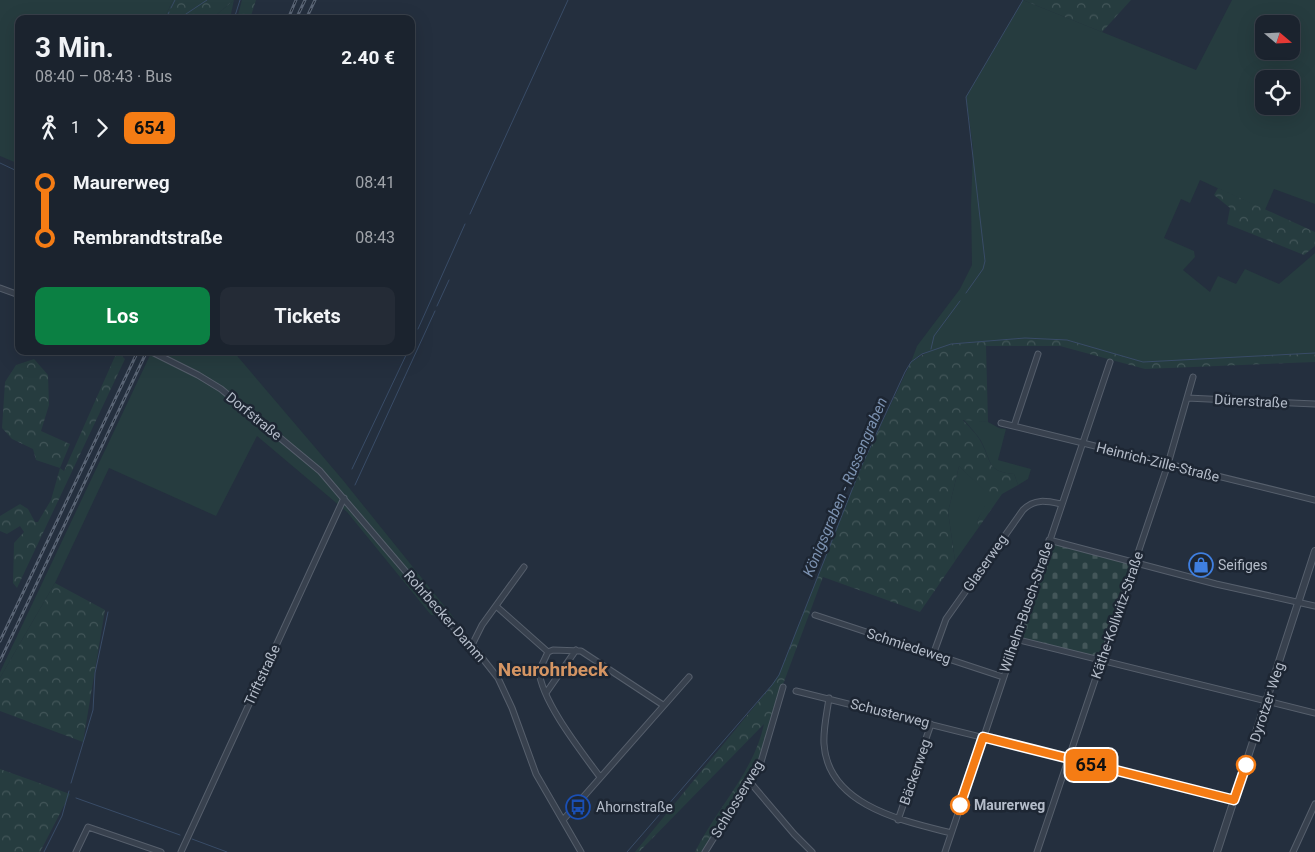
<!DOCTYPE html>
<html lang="de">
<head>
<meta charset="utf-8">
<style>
  :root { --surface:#1b232e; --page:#242b36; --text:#f1f3f6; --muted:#a0a4aa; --line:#39404a; --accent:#0b8043 }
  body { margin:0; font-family:Roboto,sans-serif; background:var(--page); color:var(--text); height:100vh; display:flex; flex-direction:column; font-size:19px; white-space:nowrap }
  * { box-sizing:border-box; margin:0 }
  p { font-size:16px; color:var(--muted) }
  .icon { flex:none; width:28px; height:28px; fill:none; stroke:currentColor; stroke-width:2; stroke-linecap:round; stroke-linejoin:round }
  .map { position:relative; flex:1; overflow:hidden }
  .panel { position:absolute; left:15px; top:15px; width:400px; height:340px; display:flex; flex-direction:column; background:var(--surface); border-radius:10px; box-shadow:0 5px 20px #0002,0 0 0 1px var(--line) }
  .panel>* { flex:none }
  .badge { padding:0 10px; border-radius:8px; font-size:18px; line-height:32px }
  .needle { width:32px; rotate:109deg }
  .fabs { position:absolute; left:1255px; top:15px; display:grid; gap:10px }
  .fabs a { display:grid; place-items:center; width:45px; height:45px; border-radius:10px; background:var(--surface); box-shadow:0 5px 20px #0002,0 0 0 1px var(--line); font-size:25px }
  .map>.badge { position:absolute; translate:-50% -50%; box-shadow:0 0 0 2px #fff }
  .legs { display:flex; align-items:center; gap:8px; height:55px; padding:0 20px; font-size:16px }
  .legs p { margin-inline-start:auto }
  .head { display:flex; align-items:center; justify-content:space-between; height:85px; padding:0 20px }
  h1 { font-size:28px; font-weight:700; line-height:38px }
  .primary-button { display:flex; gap:10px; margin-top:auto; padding:10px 20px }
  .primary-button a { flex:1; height:58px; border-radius:10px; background:var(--accent); color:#fff; font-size:20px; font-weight:700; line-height:58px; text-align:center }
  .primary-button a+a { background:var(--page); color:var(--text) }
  ul { padding:0 20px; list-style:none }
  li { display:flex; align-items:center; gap:18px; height:55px; font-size:19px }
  li i { display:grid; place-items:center; width:8px; height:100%; margin:0 6px; background:currentColor }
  li i::after { content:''; width:12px; height:12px; margin:-6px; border:4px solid; border-radius:50%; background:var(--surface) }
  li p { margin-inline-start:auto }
  li:first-child i { background:linear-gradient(#0000 50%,currentColor 0) }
  li:last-child i { background:linear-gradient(currentColor 50%,#0000 0) }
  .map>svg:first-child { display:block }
  .green { fill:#263c3f; fill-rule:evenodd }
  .forest { fill:url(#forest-crowns) }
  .cemetery { fill:url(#cemetery-stones) }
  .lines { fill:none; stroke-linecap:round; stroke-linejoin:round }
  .stream { stroke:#394c67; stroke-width:1 }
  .minor-casing { stroke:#565f6c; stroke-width:7 }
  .tertiary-casing { stroke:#565f6c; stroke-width:8 }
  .minor { stroke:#38414e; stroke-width:5 }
  .tertiary { stroke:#38414e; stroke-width:6 }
  .rail-casing { stroke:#5a6575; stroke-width:3 }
  .rail { stroke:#1d2633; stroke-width:1; stroke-dasharray:4; stroke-linecap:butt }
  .line-1-casing { stroke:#fff; stroke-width:11 }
  .line-1 { stroke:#f57c14; stroke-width:8 }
  .stop-1-dot { fill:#fff; stroke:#f57c14; stroke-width:2.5 }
  .labels { text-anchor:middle; stroke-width:5; stroke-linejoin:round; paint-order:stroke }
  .street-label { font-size:14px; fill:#b4bcc9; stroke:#1d2633 }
  .poi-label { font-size:14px; fill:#b4bcc9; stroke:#1d2633; text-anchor:start }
  .stop-label { font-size:14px; font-weight:bold; fill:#b4bcc9; stroke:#1d2633; text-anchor:start }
  .water-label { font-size:15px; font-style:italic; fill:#7c92b1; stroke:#1d2633 }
  .district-label { font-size:19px; font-weight:bold; fill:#d59563; stroke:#1d2633 }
</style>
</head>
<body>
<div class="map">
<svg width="1315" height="852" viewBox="0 0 1315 852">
  <defs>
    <pattern id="forest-crowns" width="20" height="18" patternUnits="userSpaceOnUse" patternTransform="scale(1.25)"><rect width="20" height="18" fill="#263c3f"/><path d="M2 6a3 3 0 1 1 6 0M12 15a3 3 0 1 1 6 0" fill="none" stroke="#435659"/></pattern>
    <pattern id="cemetery-stones" width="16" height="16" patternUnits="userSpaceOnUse" patternTransform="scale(1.25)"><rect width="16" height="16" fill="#263c3f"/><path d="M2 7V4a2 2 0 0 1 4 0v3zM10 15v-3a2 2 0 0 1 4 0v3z" fill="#435659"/></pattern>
  </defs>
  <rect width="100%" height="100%" fill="#242f3e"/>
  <path class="green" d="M0,0H173L164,19H19V164L0,156Z
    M234,0L230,19H211Z
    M1023,0L1196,70L1232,0H1315V204L1274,189L1265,210L1200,180L1190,203L1181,199L1164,238L1194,251L1195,257L1183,270L1210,292L1218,276L1236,284L1245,269L1279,284L1315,253V353L1143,362L1067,340L1025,338L951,344L922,354L911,362L917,346L960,289L972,265L971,205L973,148L966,97ZM1264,24H1291V51H1264ZM1264,79H1291V106H1264Z
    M152,351H233L342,479L454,618L431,615L347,512L257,436L216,516L109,468L55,583L0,678V672Z
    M963,419L988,422L999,428L1006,429L998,460L1031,469L1028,479L1018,485L1014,474C987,472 992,462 981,441C976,433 969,426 963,419Z
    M959,466L991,496L977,521L979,527L955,561L948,512Z"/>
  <path class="forest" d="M173,0H234L211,19H164Z
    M242,0H256L250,19H237Z
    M1023,0H1131L1102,32Z
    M1218,188L1315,232V246L1304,255L1227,224L1230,208L1214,195Z
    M1025,338L1067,340L1143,362L1315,353V362L1145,369L1060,346H986L988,422L963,420C969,427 977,434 981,442C992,462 987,472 1014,474L1018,485L1002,494L979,527L977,521L990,496L959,466L948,512L955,561L920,612L823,577L782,687L759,758L703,852H695C716,809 754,772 764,724L639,852H635L772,685L779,675L861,467L911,362L931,350L951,344Z
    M116,354H120L125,359L17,588L13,583L14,543L24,532L20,526L7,534L0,531V516L20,504L28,509L35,522H38L51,500L60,468L36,460L33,449L12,439L2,428L5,382L16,365L34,359L48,375L49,405L41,431L70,444L60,468L64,471Z
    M55,583L105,610L83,742L0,711V678Z
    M0,769L70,794L40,852H0Z"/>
  <path class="cemetery" d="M1049,542L1133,563L1101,659L1017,637Z"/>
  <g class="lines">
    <path class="stream" d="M171,8L175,0
      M180,18L207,0
      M166,19L169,12
      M234,19L240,0
      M0,163L19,172
      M470,214L568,0
      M966,293L983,269L985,261L966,97L1023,0
      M437,306L449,280
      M418,329L465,224
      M411,344L414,338
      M931,349L934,336L960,301
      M352,469L408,351
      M355,485L435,311
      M71,783L93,710L95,673L108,612
      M76,798L180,835
      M192,839L227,852
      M44,852L62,816L69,791
      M627,852L772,685L779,675L861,467L905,372L911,362L922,354L951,344L1025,338L1067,340L1143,362L1315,353"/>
    <g class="minor-casing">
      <path id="minor" d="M0,288L19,295
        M150,351L198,375L221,389L320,471L454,628L472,645L498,678L512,708L536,774L581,852
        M1187,398L1315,404
        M1001,423L1315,500
        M1014,426L1038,354
        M1049,540L1216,584L1315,606
        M496,606L548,652
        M815,615L1003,677
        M1015,639L1315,713
        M472,645L482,625L524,567
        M548,652L539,671C542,702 581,751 600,777
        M548,652L553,650L581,651L663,705
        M933,655L946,619L1023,510C1035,498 1047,501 1061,504
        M796,691L1234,800
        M546,693L576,650
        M829,698C827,713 823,729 824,744C828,806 904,821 951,833
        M749,781L794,834L812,852
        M563,820L689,677
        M898,820L931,724
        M76,852L88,827L161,852
        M181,852L344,498
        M705,852L761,762L783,687
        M945,852L1110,362
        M1037,852L1168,464L1193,377
        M1293,852L1315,804"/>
    </g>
    <g class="tertiary-casing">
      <path id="tertiary" d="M1217,852L1315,551"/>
    </g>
    <use href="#minor" class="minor"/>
    <use href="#tertiary" class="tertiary"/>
    <g class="rail-casing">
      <path id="rail" d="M288,19L296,0
        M296,19L305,0
        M306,19L315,0
        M0,641L138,351
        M0,661L147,351"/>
    </g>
    <use href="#rail" class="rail"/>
  </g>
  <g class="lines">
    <g class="line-1-casing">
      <path id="line-1" d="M960,805L983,737L1234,800L1246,765"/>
    </g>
    <use href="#line-1" class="line-1"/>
  </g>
  <defs>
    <g id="shop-ring" transform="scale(1.25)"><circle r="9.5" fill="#1d2633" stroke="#3f7fe0" stroke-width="1.5"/><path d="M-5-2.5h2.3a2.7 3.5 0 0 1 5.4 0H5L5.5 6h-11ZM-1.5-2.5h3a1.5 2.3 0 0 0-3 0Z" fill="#3f7fe0"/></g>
    <g id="bus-ring" transform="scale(1.25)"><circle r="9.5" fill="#1d2633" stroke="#1a4fb4" stroke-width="1.5"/><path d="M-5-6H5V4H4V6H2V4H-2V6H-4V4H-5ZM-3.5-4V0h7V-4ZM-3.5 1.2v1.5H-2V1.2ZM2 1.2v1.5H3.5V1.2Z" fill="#1a4fb4"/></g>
  </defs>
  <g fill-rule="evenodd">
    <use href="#shop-ring" x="1201" y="565"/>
    <use href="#bus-ring" x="578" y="807"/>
  </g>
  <g class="stop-1-dot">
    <circle cx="1246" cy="765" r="9"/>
    <circle cx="960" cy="805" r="9"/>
  </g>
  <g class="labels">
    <g class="street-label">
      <text transform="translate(1251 401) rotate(3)" y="5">Dürerstraße</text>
      <text transform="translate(254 416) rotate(39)" y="5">Dorfstraße</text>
      <text transform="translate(1158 462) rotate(14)" y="5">Heinrich-Zille-Straße</text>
      <text transform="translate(985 563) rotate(-55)" y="5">Glaserweg</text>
      <text transform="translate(1026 607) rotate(-71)" y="5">Wilhelm-Busch-Straße</text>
      <text transform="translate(1117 615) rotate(-71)" y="5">Käthe-Kollwitz-Straße</text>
      <text transform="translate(445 616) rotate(49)" y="5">Rohrbecker Damm</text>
      <text transform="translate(909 646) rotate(18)" y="5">Schmiedeweg</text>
      <text transform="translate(262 675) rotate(-65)" y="5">Triftstraße</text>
      <text transform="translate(1267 702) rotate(-72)" y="5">Dyrotzer Weg</text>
      <text transform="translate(890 713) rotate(14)" y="5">Schusterweg</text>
      <text transform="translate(915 772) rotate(-71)" y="5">Bäckerweg</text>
      <text transform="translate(737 799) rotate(-59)" y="5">Schlosserweg</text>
    </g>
    <g class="poi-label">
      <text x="1218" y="570">Seifiges</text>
      <text x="596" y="812">Ahornstraße</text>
    </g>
    <g class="stop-label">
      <text x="974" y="810">Maurerweg</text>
    </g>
    <g class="water-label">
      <text transform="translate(845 487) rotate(-67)" y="5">Königsgraben - Russengraben</text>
    </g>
    <g class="district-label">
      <text x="553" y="676">Neurohrbeck</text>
    </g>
  </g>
</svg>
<div class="fabs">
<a><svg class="needle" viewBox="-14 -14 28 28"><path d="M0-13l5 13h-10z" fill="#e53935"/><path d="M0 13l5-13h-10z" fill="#a0a4aa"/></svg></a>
<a><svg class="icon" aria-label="locate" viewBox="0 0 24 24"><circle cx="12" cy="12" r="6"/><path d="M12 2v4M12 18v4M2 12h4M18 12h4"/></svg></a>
</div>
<b class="badge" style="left:1091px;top:765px;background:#f57c14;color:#111">654</b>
<section class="panel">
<div class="head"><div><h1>3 Min.</h1><p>08:40 – 08:43 · Bus</p></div><b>2.40 €</b></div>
<div class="legs"><svg class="icon" aria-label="walk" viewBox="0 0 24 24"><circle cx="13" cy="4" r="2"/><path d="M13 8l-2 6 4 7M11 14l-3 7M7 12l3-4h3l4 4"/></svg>1<svg class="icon" aria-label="forward" viewBox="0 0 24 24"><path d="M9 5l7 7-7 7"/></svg><b class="badge" style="background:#f57c14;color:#111">654</b></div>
<ul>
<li><i style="color:#f57c14"></i><b>Maurerweg</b><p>08:41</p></li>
<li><i style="color:#f57c14"></i><b>Rembrandtstraße</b><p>08:43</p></li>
</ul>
<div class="primary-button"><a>Los</a><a>Tickets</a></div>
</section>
</div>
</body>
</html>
